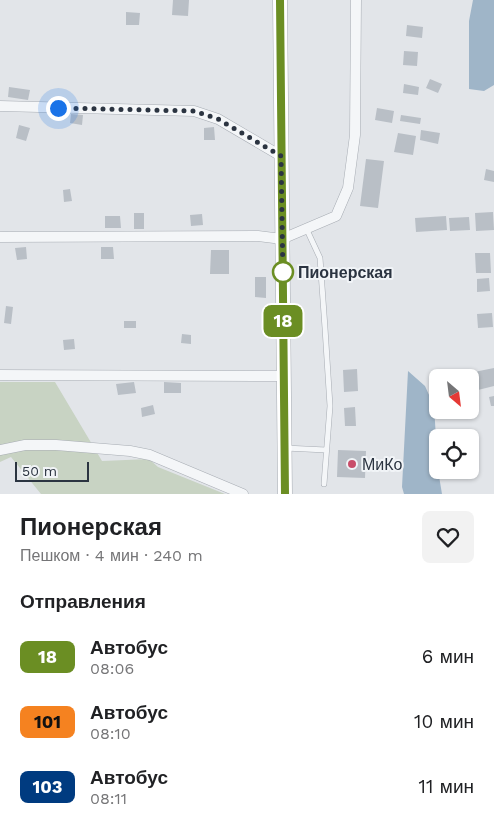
<!DOCTYPE html>
<html lang="ru">
<head>
<meta charset="utf-8">
<style>
  :root { --surface:#fff; --page:#f2f2f2; --text:#202124; --muted:#757577 }
  body { margin:0; font-family:"Work Sans",sans-serif; background:var(--page); color:var(--text); height:100vh; display:flex; flex-direction:column; font-size:19px; white-space:nowrap }
  * { box-sizing:border-box; margin:0 }
  p { font-size:16px; color:var(--muted) }
  .icon { flex:none; width:28px; height:28px; fill:none; stroke:currentColor; stroke-width:2; stroke-linecap:round; stroke-linejoin:round }
  .map { position:relative; height:494px; overflow:hidden }
  .drawer { display:flex; flex-direction:column; background:var(--surface); flex:1 }
  .drawer>* { flex:none }
  .badge { padding:0 10px; border-radius:8px; font-size:18px; line-height:32px }
  .needle { width:32px; rotate:152deg }
  .controls { position:absolute; left:429px; top:369px; display:grid; gap:10px }
  .controls a { display:grid; place-items:center; width:50px; height:50px; border-radius:8px; background:var(--surface); box-shadow:0 1px 4px #0004; font-size:25px }
  .scale { position:absolute; left:15px; bottom:12px; width:74px; box-sizing:border-box; padding-left:5px; border:2px solid #2b3441; border-top:0; font-size:14px; line-height:18px; white-space:nowrap; color:#2b3441; -webkit-text-stroke:4px #f1f4f7; paint-order:stroke }
  .you { position:absolute; width:25px; height:25px; margin:-12px; border:4px solid #fff; border-radius:50%; background:#1a73e8; box-shadow:0 0 0 8px #1a73e833 }
  .map>.badge { position:absolute; translate:-50% -50%; box-shadow:0 0 0 2px #fff }
  h2 { padding:0 20px; font-size:19px; line-height:45px }
  .round { display:grid; place-items:center; flex:none; width:52px; height:52px; border-radius:8px; background:var(--page) }
  .head { display:flex; align-items:center; justify-content:space-between; height:85px; padding:0 20px }
  h1 { font-size:24px; font-weight:800; line-height:38px }
  ul { padding:0; list-style:none }
  li { display:flex; align-items:center; gap:15px; height:65px; padding:0 20px }
  li div { flex:1 }
  li b { display:block; font-size:19px }
  li em { font-style:normal }
  li .badge { min-width:55px; font-weight:700; text-align:center }
  .map>svg:first-child { display:block }
  .green { fill:#c8d3c3 }
  .water { fill:#9fb5c8 }
  .building { fill:#b9bfc6 }
  .lines { fill:none; stroke-linecap:round; stroke-linejoin:round }
  .lane-casing { stroke:#a7acb3; stroke-width:6 }
  .street-casing { stroke:#a7acb3; stroke-width:11 }
  .secondary-casing { stroke:#a7acb3; stroke-width:15 }
  .lane { stroke:#f4f6f8; stroke-width:5 }
  .street { stroke:#f4f6f8; stroke-width:10 }
  .secondary { stroke:#fff; stroke-width:14 }
  .line-casing { stroke:#fff; stroke-width:11 }
  .line { stroke:#6b8e23; stroke-width:8 }
  .walk { stroke:#2b3441; stroke-width:5; stroke-dasharray:0 9 }
  .stop-dot { fill:#fff; stroke:#6b8e23; stroke-width:2.5 }
  .poi-dot { fill:#c84d69; stroke:#f1f4f7; stroke-width:2 }
  .labels { text-anchor:middle; stroke-width:4; stroke-linejoin:round; paint-order:stroke }
  .stop-label { font-size:16px; font-weight:bold; fill:#2b3441; stroke:#f1f4f7; text-anchor:start }
  .poi-label { font-size:16px; fill:#2b3441; stroke:#f1f4f7; text-anchor:start }
</style>
</head>
<body>
<div class="map">
<svg width="494" height="494" viewBox="0 0 494 494">
  <rect width="100%" height="100%" fill="#e2e5e9"/>
  <path class="green" d="M0,382H55L102,461L149,459L158,467L225,494H41L11,457L0,462Z"/>
  <path class="water" d="M473,0H494V85L484,91L469,89V21Z
    M408,371L425,386L434,406L438,470L442,494H404L402,487Z"/>
  <path class="building" d="M173,0H189L188,16L172,15Z
    M126,12L140,13L139,25H126Z
    M407,25L423,27L422,38L406,36Z
    M404,51L418,52L417,66L403,65Z
    M430,79L442,84L438,93L426,88Z
    M404,84L419,87L418,95L403,93Z
    M9,87L30,90L28,100L8,97Z
    M377,108L394,111L392,123L375,120Z
    M71,114L83,115L82,125L70,123Z
    M401,115L421,118L420,124L400,121Z
    M19,125L30,128L26,141L16,138Z
    M214,127L215,140H204V128Z
    M421,130L440,133L438,144L420,140Z
    M398,133L416,136L413,155L394,152Z
    M366,159L384,161L378,208L360,206Z
    M486,169L494,171V182L484,180Z
    M70,189L72,201L64,202L63,190Z
    M493,212L494,230L476,231L475,213Z
    M134,213H144V229H134Z
    M202,214L203,225L191,226L190,215Z
    M105,216H120L121,228H105Z
    M446,216L447,230L416,232L415,218Z
    M469,217L470,230L450,231L449,218Z
    M26,247L27,259L17,260L15,248Z
    M101,247H113L114,259H101Z
    M211,250H229V274H210Z
    M475,253H490L491,273H476Z
    M255,277H266V298L255,297Z
    M489,278L490,291L477,292V279Z
    M6,306L13,307L11,324L4,323Z
    M264,306H274V328H263Z
    M492,313L493,327L478,328L477,314Z
    M124,321H136V328H124Z
    M182,334L191,335V344L181,343Z
    M74,339L75,349L64,350L63,340Z
    M494,368V386L478,390L474,372Z
    M357,369L358,391L344,392L343,370Z
    M134,382L136,393L118,395L116,384Z
    M164,382L181,383V393H164Z
    M494,396V406H491L489,397Z
    M153,405L155,414L142,417L141,408Z
    M355,407L356,426H345L344,408Z
    M338,450L366,451L365,478L337,477Z"/>
  <g class="lines">
    <g class="lane-casing">
      <path id="lane" d="M307,230L320,258L325,328L330,406L324,484
        M285,448L326,450"/>
    </g>
    <g class="street-casing">
      <path id="street" d="M0,106L194,111L218,119L281,156
        M0,237L258,236L282,239L336,216L348,188L355,135L356,0
        M0,375L284,376
        M0,450L25,445H56L130,451L150,455L243,494"/>
    </g>
    <g class="secondary-casing">
      <path id="secondary" d="M280,0L285,494"/>
    </g>
    <use href="#lane" class="lane"/>
    <use href="#street" class="street"/>
    <use href="#secondary" class="secondary"/>
  </g>
  <g class="lines">
    <g class="line-casing">
      <path id="line" d="M280,0L285,494"/>
    </g>
    <use href="#line" class="line"/>
    <path class="walk" d="M58,108L194,111L218,119L281,156L283,278V272"/>
  </g>
  <circle class="stop-dot" cx="283" cy="272" r="10"/>
  <circle class="poi-dot" cx="352" cy="464" r="5"/>
  <g class="labels">
    <g class="stop-label">
      <text x="298" y="278">Пионерская</text>
    </g>
    <g class="poi-label">
      <text x="362" y="470">МиКо</text>
    </g>
  </g>
</svg>
<div class="controls">
<a><svg class="needle" viewBox="-14 -14 28 28"><path d="M0-13l5 13h-10z" fill="#e53935"/><path d="M0 13l5-13h-10z" fill="#757577"/></svg></a>
<a><svg class="icon" aria-label="locate" viewBox="0 0 24 24"><circle cx="12" cy="12" r="6"/><path d="M12 2v4M12 18v4M2 12h4M18 12h4"/></svg></a>
</div>
<div class="scale">50 m</div>
<div class="you" style="left:58px;top:108px"></div>
<b class="badge" style="left:283px;top:321px;background:#6b8e23;color:#fff">18</b>
</div>
<section class="drawer">
<div class="head"><div><h1>Пионерская</h1><p>Пешком · 4 мин · 240 m</p></div><a class="round"><svg class="icon" aria-label="heart" viewBox="0 0 24 24"><path d="M12 20l-8-8c-3-5 5-10 8-4 3-6 11-1 8 4z"/></svg></a></div>
<h2>Отправления</h2>
<ul>
<li><span class="badge" style="background:#6b8e23;color:#fff">18</span><div><b>Автобус</b><p>08:06</p></div><em>6 мин</em></li>
<li><span class="badge" style="background:#f58220;color:#111">101</span><div><b>Автобус</b><p>08:10</p></div><em>10 мин</em></li>
<li><span class="badge" style="background:#003b80;color:#fff">103</span><div><b>Автобус</b><p>08:11</p></div><em>11 мин</em></li>
</ul>
</section>
</body>
</html>
